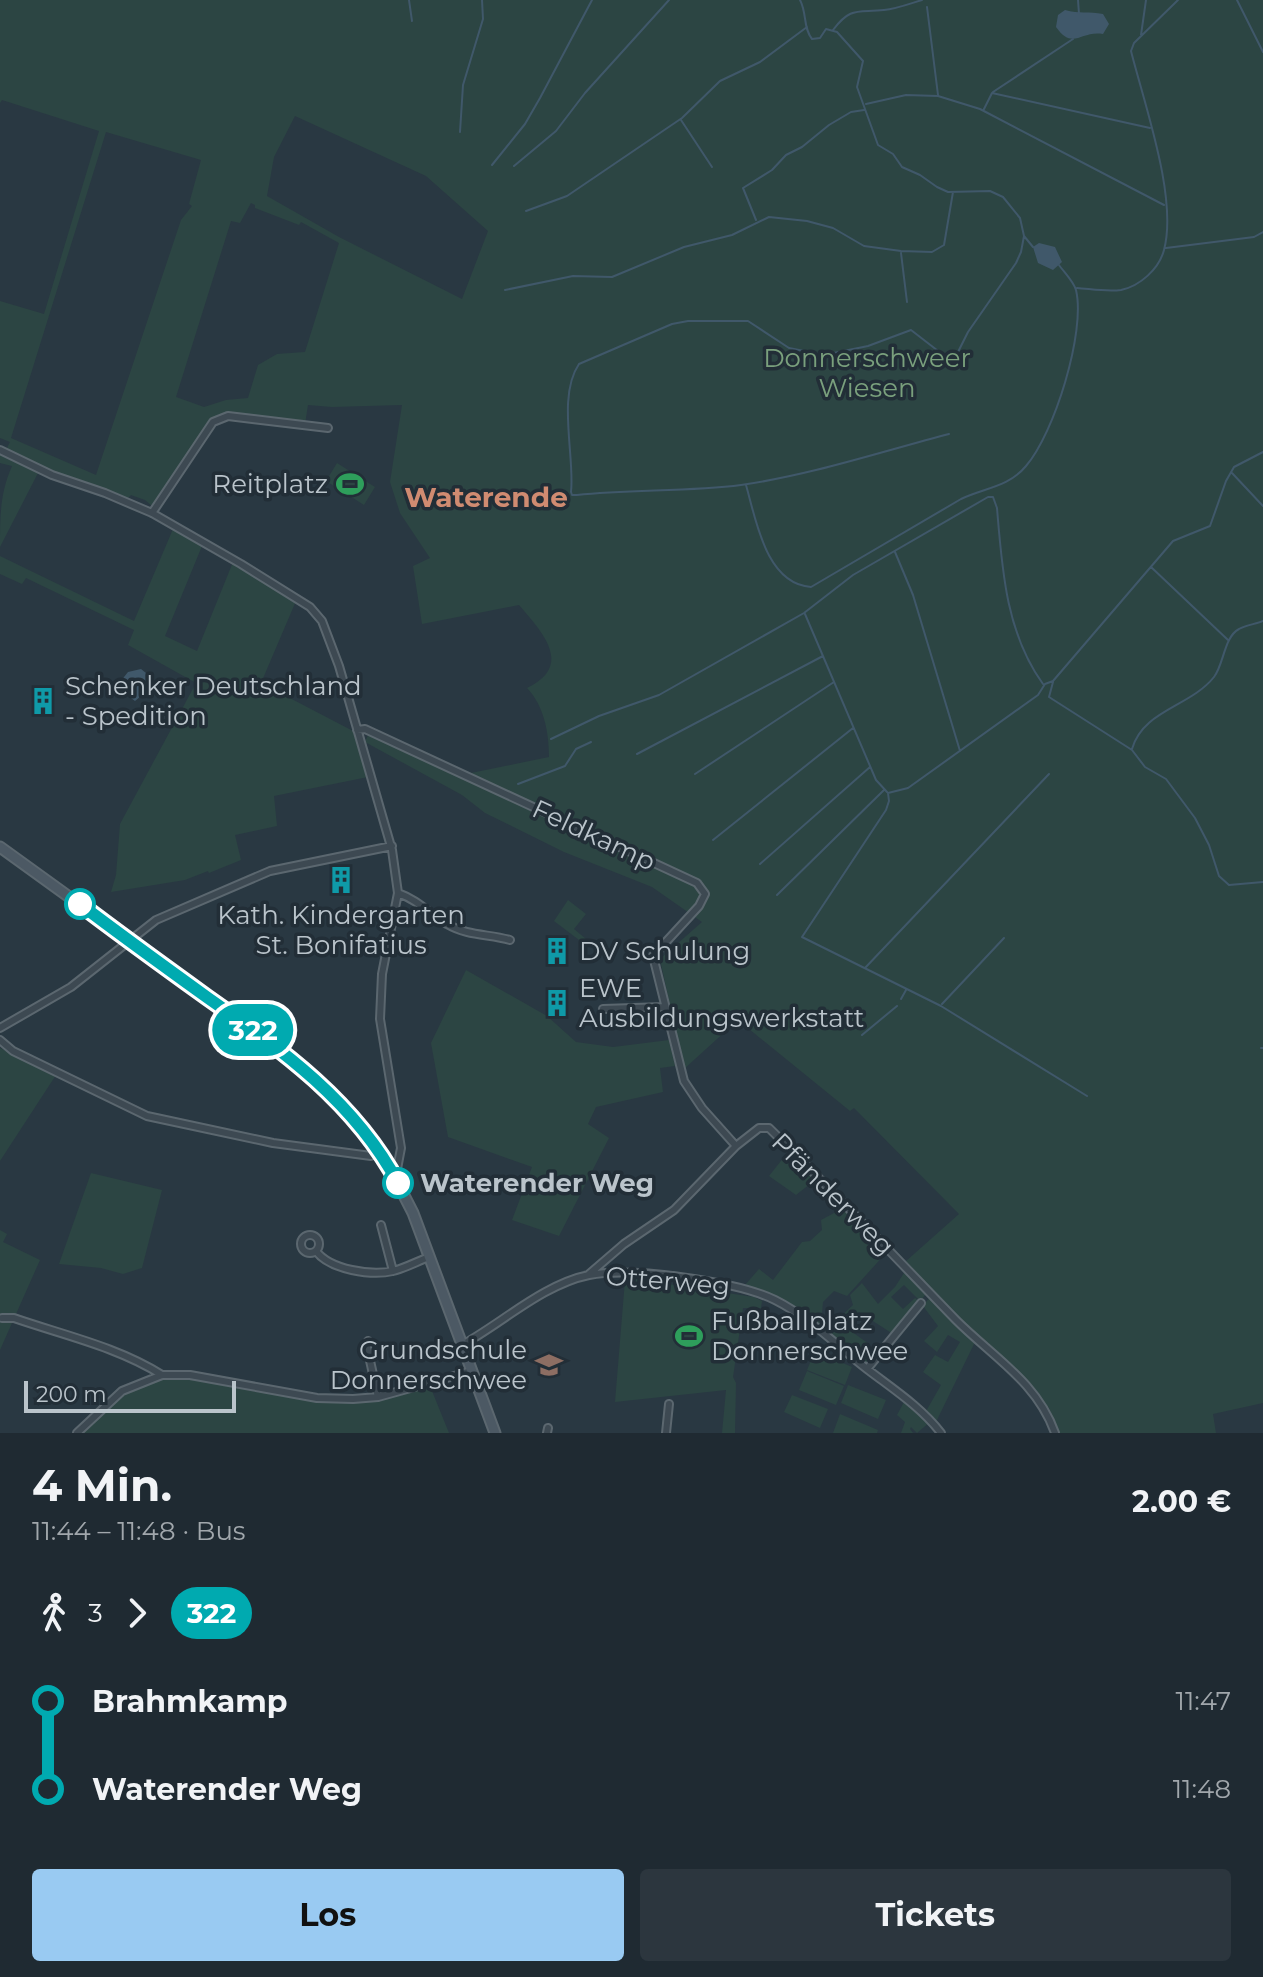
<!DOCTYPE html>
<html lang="de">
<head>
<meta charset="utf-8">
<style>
  :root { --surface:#1f2a32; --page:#2c363e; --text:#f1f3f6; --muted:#a1a7ac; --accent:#99caf2 }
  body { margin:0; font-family:Montserrat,sans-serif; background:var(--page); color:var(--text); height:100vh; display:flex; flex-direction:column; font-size:30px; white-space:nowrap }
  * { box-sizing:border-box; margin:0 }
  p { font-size:26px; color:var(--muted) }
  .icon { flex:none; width:44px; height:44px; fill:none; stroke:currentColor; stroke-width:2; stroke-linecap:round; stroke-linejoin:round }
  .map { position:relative; height:1433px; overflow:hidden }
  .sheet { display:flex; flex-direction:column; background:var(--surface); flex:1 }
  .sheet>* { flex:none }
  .badge { padding:0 16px; border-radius:26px; font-size:28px; line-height:52px }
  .scale { position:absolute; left:24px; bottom:20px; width:212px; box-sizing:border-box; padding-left:8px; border:4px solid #bac4cb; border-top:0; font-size:22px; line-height:28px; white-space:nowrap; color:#bac4cb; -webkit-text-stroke:6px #222e37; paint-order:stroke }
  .map>.badge { position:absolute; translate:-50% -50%; box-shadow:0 0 0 4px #fff }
  .legs { display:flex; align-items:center; gap:12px; height:88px; padding:0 32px; font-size:26px }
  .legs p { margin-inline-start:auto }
  .headline { display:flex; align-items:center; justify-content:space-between; height:136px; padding:0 32px }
  h1 { font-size:44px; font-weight:700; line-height:60px }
  .cta { display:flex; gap:16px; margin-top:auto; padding:16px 32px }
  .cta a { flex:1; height:92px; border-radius:8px; background:var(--accent); color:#111; font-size:32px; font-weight:700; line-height:92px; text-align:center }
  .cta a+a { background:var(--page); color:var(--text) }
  ul { padding:0 32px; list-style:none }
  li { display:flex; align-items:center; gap:28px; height:88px; font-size:30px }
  li i { display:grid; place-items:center; width:12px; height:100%; margin:0 10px; background:currentColor }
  li i::after { content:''; width:20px; height:20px; margin:-10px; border:6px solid; border-radius:50%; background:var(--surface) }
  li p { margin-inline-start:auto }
  li:first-child i { background:linear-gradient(#0000 50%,currentColor 0) }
  li:last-child i { background:linear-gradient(currentColor 50%,#0000 0) }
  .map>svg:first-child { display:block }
  .green { fill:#2c4543; fill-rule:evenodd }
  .water { fill:#40586a }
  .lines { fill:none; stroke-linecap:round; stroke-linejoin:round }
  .stream { stroke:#40586a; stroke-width:2 }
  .street-casing { stroke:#5b676f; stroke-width:10 }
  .secondary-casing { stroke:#5b676f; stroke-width:13 }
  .street { stroke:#3d4952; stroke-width:6 }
  .secondary { stroke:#4c5964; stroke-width:9 }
  .line-1-casing { stroke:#fff; stroke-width:18 }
  .line-1 { stroke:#00aab0; stroke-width:12 }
  .stop-1-dot { fill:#fff; stroke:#00aab0; stroke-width:4 }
  .labels { text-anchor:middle; stroke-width:7; stroke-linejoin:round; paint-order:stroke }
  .park-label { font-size:26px; fill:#7aa07d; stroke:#222e37 }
  .poi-label { font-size:26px; fill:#bac4cb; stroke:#222e37; text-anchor:start }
  .street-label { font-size:26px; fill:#bac4cb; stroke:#222e37 }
  .stop-label { font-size:26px; font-weight:bold; fill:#bac4cb; stroke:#222e37; text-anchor:start }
  .neighbourhood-label { font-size:28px; font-weight:bold; fill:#d08b71; stroke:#222e37 }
</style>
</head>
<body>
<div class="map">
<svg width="1263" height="1433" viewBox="0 0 1263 1433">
  <rect width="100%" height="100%" fill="#293842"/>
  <path class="green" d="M0,0H1263V1403L1213,1414L1216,1433H1057L1049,1408L1007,1360L966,1327L905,1262L959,1214L854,1108L850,1111L738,1020L684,1069L660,959L702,922L652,887L564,852L485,813L462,795L365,742L369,733L469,778L471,773L549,757C549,732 544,706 527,688C575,665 541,631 519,605L422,624L413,566L430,558L400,513L390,482L402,405L332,407L308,405L305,424L226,413L212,420L152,506L145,500L131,495L128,498L52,473L6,450L10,442L0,438V301L44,314L99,131L2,100L0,103ZM295,116L426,176L488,231L462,299L339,237L267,196L274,157ZM106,132L201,160L189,204L192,206L181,220L96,475L11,438ZM251,203L255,205V208L299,225L301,222L339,243L305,352L277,354L258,365L248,398L226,400L204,407L176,397L231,221L240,223Z
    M0,455L38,473L0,547C0,516 0,493 12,466L0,463Z
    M337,463L375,487L364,505L326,481Z
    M173,529L202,546L165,636L197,651L233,562L296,601L261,683L353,731L368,777L274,796L277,826L235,835L241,860L209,873L208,871L185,880L111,892L116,875L120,824L196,683L128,645L134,630L26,578L22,584L0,574V556L134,621Z
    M568,900L586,914L574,929L586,939L583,943L554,921Z
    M466,970L547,1016L576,1042L613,1047L669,1040L675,1066L660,1068L663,1092L596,1107L588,1124L609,1138L559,1236L512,1220L532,1167L448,1137L431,1043Z
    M0,1048L56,1075L0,1161Z
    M788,1152L815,1180L796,1195L769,1176Z
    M91,1173L162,1190L142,1268L123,1274L101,1268L59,1264Z
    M841,1206L886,1253L847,1296L834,1291L823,1302L822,1313L835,1322L853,1305L850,1295L862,1283L878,1304L895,1287L904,1273L927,1293L920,1301L904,1285L891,1297L903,1309L915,1298L919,1301L893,1334L859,1312L848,1329L869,1344L874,1357L867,1366L791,1306L745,1285L759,1269L773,1280L802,1242L810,1241L822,1230L821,1220L834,1213Z
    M0,1230L7,1234L3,1242L40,1260L0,1350Z
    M628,1278L754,1297L762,1301L761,1308H743L733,1377L736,1383L735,1433H722L726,1390L615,1402L625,1280Z
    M930,1297L975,1342L936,1422L925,1413L941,1385L923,1372L935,1355L948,1362L960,1342L948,1335L937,1352L924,1341L938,1326L923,1306Z
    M815,1351L852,1367L845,1385L807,1370Z
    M807,1371L844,1386L836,1405L799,1390Z
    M163,1377C219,1377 272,1398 327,1401C363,1404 396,1396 430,1386L449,1433H80L124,1393Z
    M848,1385L886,1400L878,1419L841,1403Z
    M792,1395L828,1409L820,1428L784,1412Z
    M905,1400L930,1422L917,1433L911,1427L910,1429L913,1433H901L905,1422L897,1415Z
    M840,1414L878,1430L877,1433H833Z"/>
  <path class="water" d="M1065,10C1079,14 1089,11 1103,14L1109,24L1103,34C1081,30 1073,51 1056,27L1058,15Z
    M1039,243L1055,247L1062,262L1053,270L1038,263L1033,247Z
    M141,669L146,673C148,685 145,694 135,701L123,692L120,682L128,672Z"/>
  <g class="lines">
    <path class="stream" d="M409,0L412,21
      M800,0C807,13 803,28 812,39L820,38L826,29L837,32L863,61L857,87L878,145L893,154L902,167L920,175L937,187L948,192L990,191L1003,197L1020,218L1024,236L1033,247
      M1078,0L1079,14
      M1237,0L1263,52
      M927,7L938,95
      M833,30C851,6 858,13 884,10C896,9 909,4 922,0
      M1141,35L1146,0
      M993,92L1073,39
      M866,104L906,95L938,96L980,109L1164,205
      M984,109L992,93L1150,128
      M681,120L712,167
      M460,132L463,85L483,19L482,0
      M492,165L525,124L540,98L592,0
      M514,166L556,131L585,93L669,0
      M526,211L567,196L682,118L720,81L760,62L807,27
      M756,220L743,188L772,170L786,155L802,147L829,125L851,112L864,110
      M1166,248L1254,237L1263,232
      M901,253L907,302
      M1077,288C1091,289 1107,292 1121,290C1140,286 1159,269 1164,250C1178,198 1144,103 1131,51L1134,43L1178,0
      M505,290L573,276L612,277L684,247L732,235L769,217L807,221L833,228L864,246L901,251L932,252L944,245L953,192
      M949,434C880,452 811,475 741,485C687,492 631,489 577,495H572L571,492C575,457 557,396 579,364L672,324L688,321H748L789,348L824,355L868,346L911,330L942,354L951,357L957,354L968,332L1016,263L1021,252L1024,236
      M1232,473L1263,506
      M746,485C756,520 766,584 811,587L961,499C984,488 1009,487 1026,466C1054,434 1086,332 1076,290C1074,282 1064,272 1059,265
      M895,552L913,595L960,751
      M1151,567L1228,640
      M805,614L876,780L887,792
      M1053,682L1049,697L1132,750L1145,767L1166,779L1195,818L1209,845L1219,876L1229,885L1263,882
      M551,739L599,716L659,695L804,613L853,575L988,497H993L997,508C1002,569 1006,633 1043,684
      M1132,749C1143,710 1190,707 1214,677C1224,664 1224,637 1239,629C1246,625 1256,624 1263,621
      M637,754L823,656
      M695,774L834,682
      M518,784L565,766L576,749L591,742
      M713,840L853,728
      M760,864L870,767
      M777,895L884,790
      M865,968L1049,774
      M901,999L906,990
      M942,1004L1004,938
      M862,1035L897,1006
      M1261,1048H1263
      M1087,1096L941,1006L802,937L886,810L889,801L888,793L908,788L1038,695L1045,684L1053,681L1173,541L1210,526L1226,481L1234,467L1263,452"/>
    <g class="street-casing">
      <path id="street" d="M0,450L52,475L105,493L152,513L241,564L310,607L322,621L339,666L392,850L398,893L382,974L380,1019L401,1148L397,1169L392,1172
        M152,513L213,422L228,416L328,428
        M357,730L365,729L697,883L705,894L699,906L653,956L684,1081L702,1108L736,1146
        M398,893C422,902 427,913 447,924C467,936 489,934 510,940
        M603,1009L664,1007
        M0,1028L71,987L156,920L270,871L392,846
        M0,1040L13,1051L147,1116L273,1143L371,1156L380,1152
        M381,1225L393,1271
        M301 1244a9 9 0 1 1 18 0a9 9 0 1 1-18 0Z
        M316,1251C330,1270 372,1276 393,1271C405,1268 418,1261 429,1257
        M588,1275L624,1244L674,1210L736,1146L759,1128H769C833,1191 894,1256 956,1320C993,1357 1037,1382 1055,1433
        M2,1318H14C63,1335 118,1347 162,1375
        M368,1341L367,1347L378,1397
        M462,1345C502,1323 544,1284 589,1275C632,1267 736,1281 775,1300C809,1317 837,1346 867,1369C893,1389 921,1407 941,1433
        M867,1369L921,1303
        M77,1433L122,1391L162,1375H190L317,1398L353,1399L378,1397L472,1371
        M547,1433L548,1428
        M666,1433L669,1404"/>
    </g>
    <g class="secondary-casing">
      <path id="secondary" d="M0,847L267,1040L324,1086L357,1121L392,1172L413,1213L495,1433"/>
    </g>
    <use href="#street" class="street"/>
    <use href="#secondary" class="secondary"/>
  </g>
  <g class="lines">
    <g class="line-1-casing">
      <path id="line-1" d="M80,904C122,936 165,967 208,998C282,1050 355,1102 398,1183"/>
    </g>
    <use href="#line-1" class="line-1"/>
  </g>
  <defs>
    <g id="stadium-bare" transform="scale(2.16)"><path d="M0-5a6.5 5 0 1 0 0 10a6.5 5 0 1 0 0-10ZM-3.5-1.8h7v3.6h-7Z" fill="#2e9e5b" stroke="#222e37" stroke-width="2.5" paint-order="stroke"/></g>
    <g id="building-bare" transform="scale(2.16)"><path d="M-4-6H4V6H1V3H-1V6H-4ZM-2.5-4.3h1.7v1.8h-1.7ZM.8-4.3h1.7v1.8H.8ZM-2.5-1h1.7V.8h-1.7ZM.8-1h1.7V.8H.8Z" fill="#0f9aa8" stroke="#222e37" stroke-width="2.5" paint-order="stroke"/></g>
    <g id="school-bare" transform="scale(2.16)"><path d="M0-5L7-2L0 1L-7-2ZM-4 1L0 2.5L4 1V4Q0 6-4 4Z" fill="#8d6e63" stroke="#222e37" stroke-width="2.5" paint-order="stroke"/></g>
  </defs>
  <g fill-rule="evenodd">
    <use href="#stadium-bare" x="350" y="484"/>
    <use href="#building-bare" x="43" y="701"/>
    <use href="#building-bare" x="341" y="880"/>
    <use href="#building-bare" x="557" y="951"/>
    <use href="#building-bare" x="557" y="1003"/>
    <use href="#stadium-bare" x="689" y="1336"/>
    <use href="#school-bare" x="549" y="1365"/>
  </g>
  <g class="stop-1-dot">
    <circle cx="80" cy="904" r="14"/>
    <circle cx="398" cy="1183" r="14"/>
  </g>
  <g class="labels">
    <g class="park-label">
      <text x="867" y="367">Donnerschweer<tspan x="867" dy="30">Wiesen</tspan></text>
    </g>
    <g class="poi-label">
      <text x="328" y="493" text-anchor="end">Reitplatz</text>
      <text x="65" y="695">Schenker Deutschland<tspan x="65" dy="30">- Spedition</tspan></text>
      <text x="341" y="924" text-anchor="middle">Kath. Kindergarten<tspan x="341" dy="30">St. Bonifatius</tspan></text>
      <text x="579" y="960">DV Schulung</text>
      <text x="579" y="997">EWE<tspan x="579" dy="30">Ausbildungswerkstatt</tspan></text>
      <text x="711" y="1330">Fußballplatz<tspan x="711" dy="30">Donnerschwee</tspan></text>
      <text x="527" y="1359" text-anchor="end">Grundschule<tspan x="527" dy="30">Donnerschwee</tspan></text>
    </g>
    <g class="street-label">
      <text transform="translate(594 835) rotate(25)" y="9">Feldkamp</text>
      <text transform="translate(833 1194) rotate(45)" y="9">Pfänderweg</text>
      <text transform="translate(668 1281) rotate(5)" y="9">Otterweg</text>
    </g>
    <g class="stop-label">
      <text x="420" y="1192">Waterender Weg</text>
    </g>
    <g class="neighbourhood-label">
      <text x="486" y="507">Waterende</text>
    </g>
  </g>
</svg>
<div class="scale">200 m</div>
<b class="badge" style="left:253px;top:1030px;background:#00aab0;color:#fff">322</b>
</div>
<section class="sheet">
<div class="headline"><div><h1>4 Min.</h1><p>11:44 – 11:48 · Bus</p></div><b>2.00 €</b></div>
<div class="legs"><svg class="icon" aria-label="walk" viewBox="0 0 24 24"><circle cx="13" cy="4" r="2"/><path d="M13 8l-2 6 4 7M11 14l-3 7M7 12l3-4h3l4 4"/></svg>3<svg class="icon" aria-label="forward" viewBox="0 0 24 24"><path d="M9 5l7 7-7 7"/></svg><b class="badge" style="background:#00aab0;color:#fff">322</b></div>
<ul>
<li><i style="color:#00aab0"></i><b>Brahmkamp</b><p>11:47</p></li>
<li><i style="color:#00aab0"></i><b>Waterender Weg</b><p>11:48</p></li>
</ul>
<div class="cta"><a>Los</a><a>Tickets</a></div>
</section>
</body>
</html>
